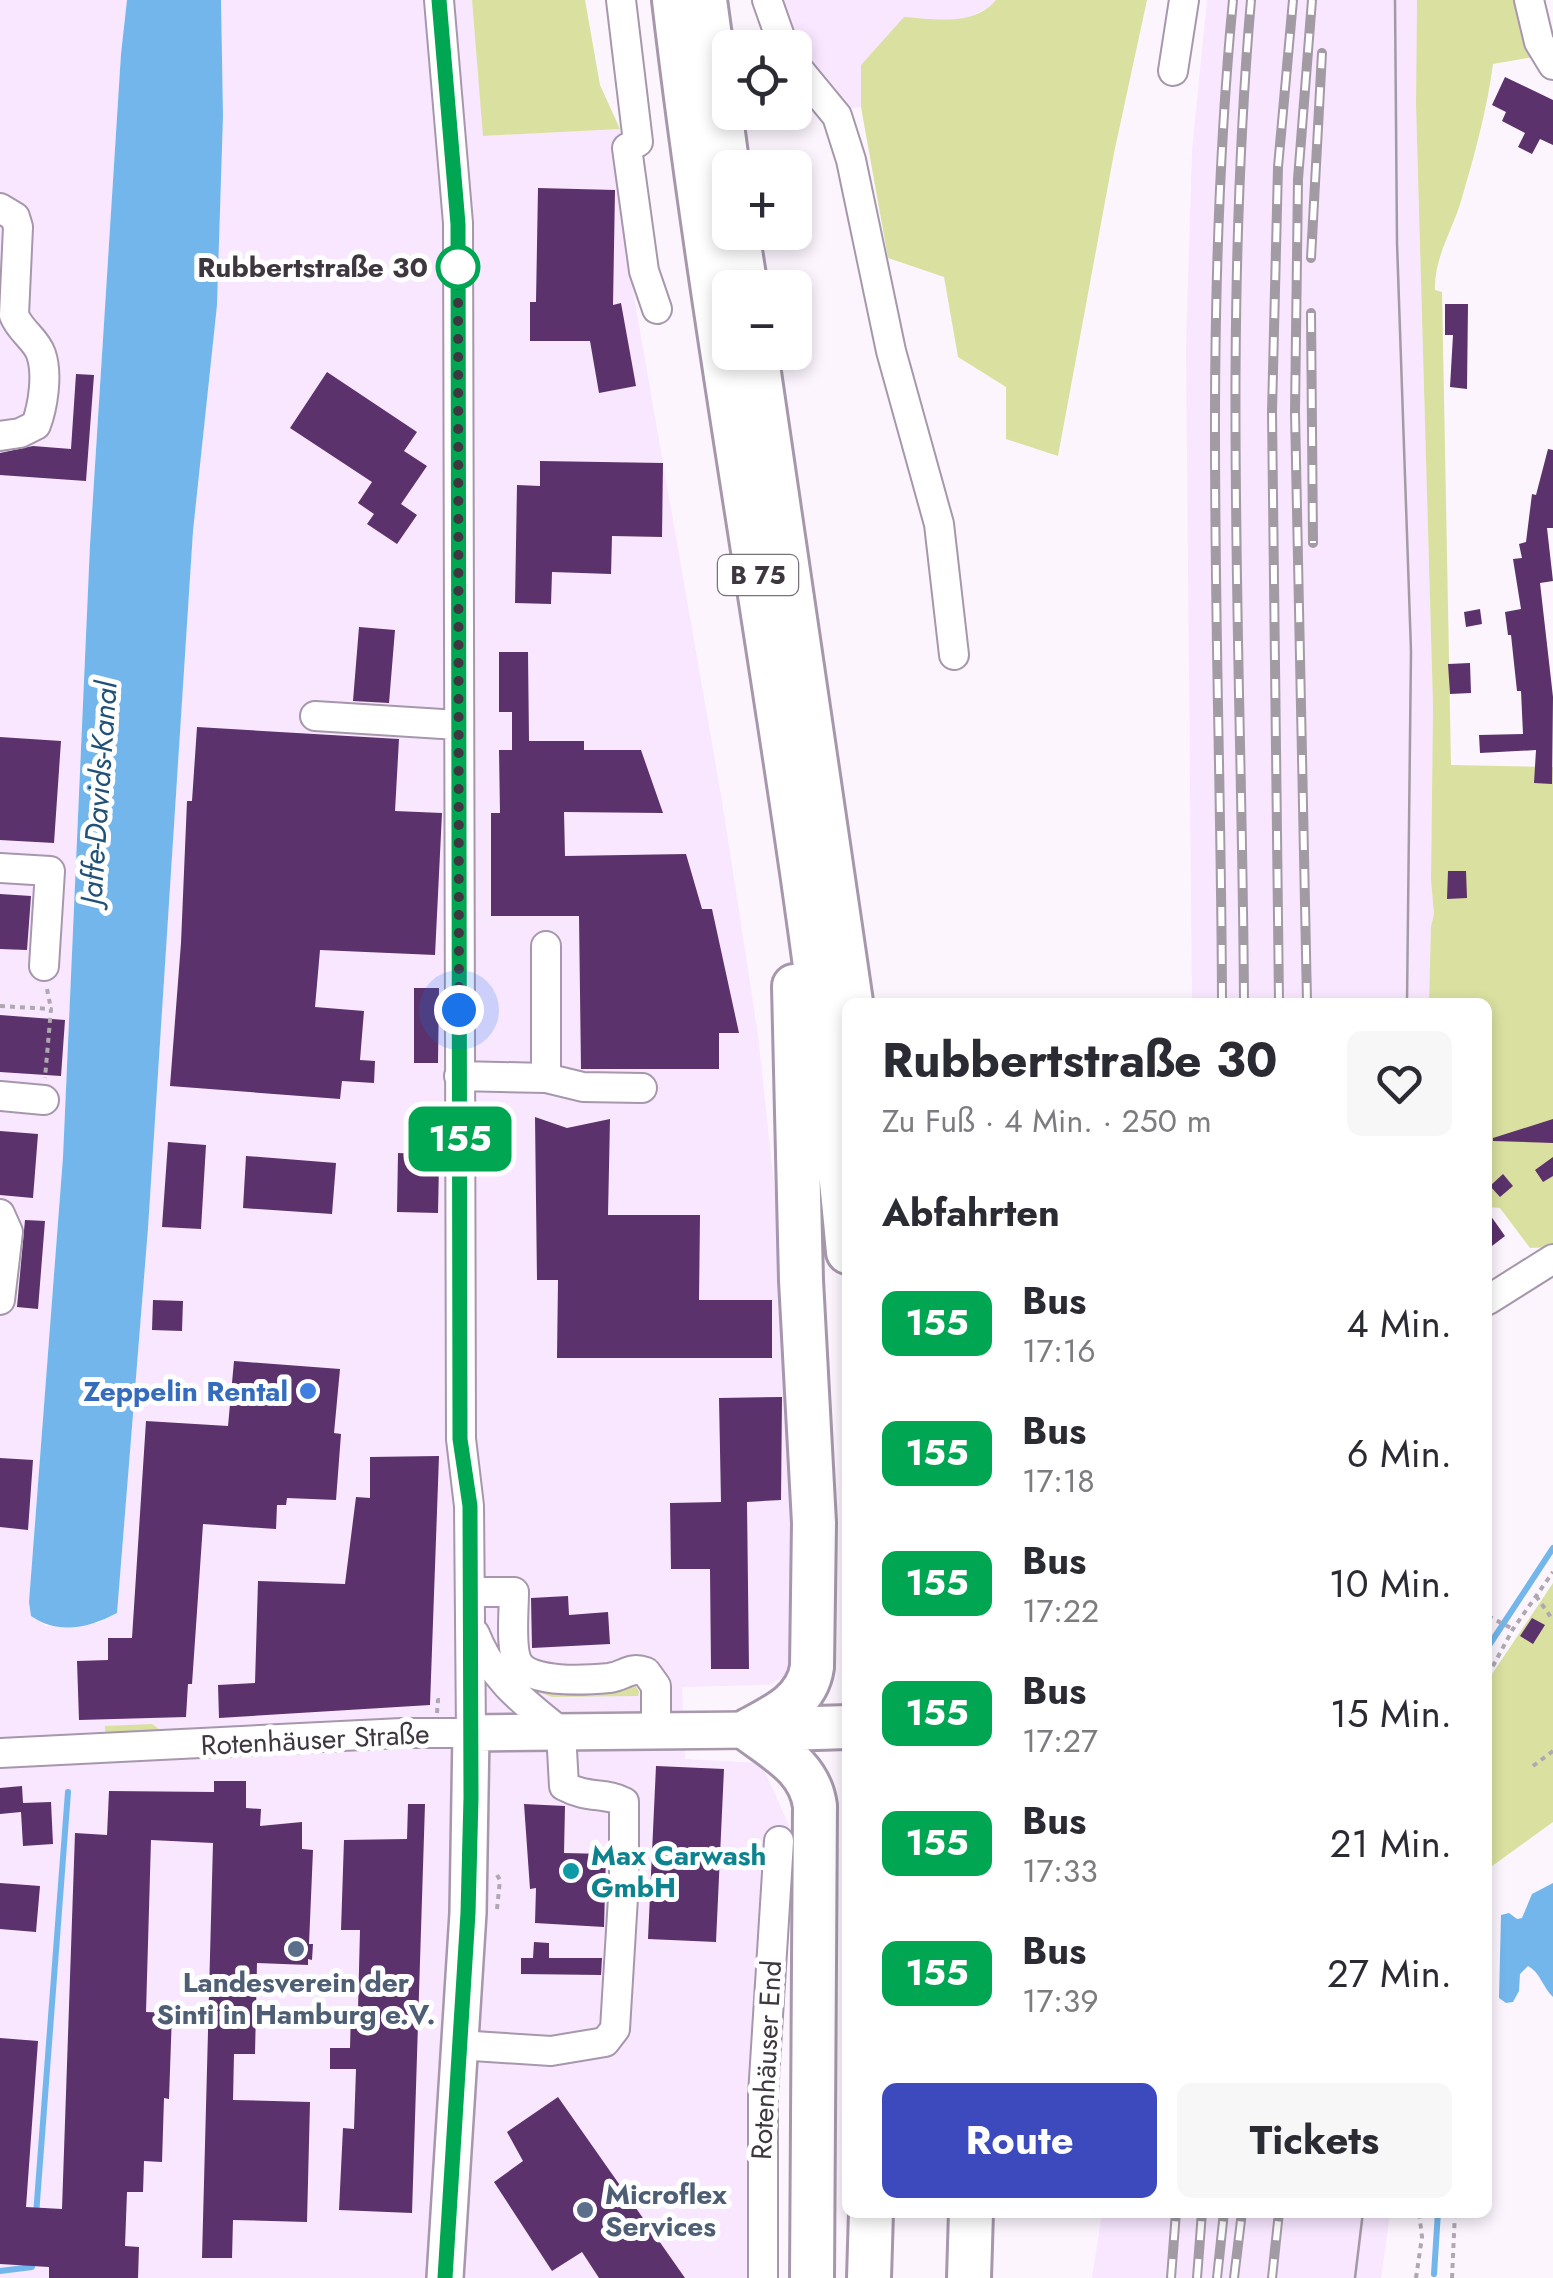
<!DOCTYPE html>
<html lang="de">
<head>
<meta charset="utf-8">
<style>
  :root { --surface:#fff; --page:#f7f7f7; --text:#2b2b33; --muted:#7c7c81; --accent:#3c4abe }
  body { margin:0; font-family:Jost,sans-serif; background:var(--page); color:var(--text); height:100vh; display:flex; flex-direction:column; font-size:38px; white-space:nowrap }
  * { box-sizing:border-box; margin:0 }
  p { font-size:32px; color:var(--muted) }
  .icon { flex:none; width:55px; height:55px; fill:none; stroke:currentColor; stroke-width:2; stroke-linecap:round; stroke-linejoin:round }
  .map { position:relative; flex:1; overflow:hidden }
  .details { position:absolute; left:842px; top:998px; width:650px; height:1220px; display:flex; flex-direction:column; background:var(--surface); border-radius:15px; box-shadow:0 5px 15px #0003 }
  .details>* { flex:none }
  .badge { padding:0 20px; border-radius:15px; font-size:35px; line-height:65px }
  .fabs { position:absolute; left:712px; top:30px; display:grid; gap:20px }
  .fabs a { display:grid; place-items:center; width:100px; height:100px; border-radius:15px; background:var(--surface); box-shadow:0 5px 15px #0003; font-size:50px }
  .you { position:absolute; width:50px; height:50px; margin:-25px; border:8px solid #fff; border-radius:50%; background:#1a73e8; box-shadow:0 0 0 15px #1a73e833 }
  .map>.badge { position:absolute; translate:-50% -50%; box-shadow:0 0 0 5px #fff }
  h2 { padding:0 40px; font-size:38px; line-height:90px }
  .round { display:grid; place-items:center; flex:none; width:105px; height:105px; border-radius:15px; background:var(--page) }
  .head { display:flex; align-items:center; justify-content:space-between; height:170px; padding:0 40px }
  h1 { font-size:48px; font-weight:700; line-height:75px }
  .cta { display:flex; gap:20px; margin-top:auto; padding:20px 40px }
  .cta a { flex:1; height:115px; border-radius:15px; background:var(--accent); color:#fff; font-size:40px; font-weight:700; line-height:115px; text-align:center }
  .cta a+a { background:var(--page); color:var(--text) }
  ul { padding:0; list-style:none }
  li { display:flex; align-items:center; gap:30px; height:130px; padding:0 40px }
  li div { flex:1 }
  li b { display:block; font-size:38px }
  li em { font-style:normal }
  li .badge { min-width:110px; font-weight:700; text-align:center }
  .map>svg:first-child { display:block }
  .built { fill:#f8e7ff }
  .green { fill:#dae09f }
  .water { fill:#73b6ec }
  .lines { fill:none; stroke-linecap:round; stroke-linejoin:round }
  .stream { stroke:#73b6ec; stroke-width:6 }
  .building { fill:#5b326b }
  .minor-casing { stroke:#a697ac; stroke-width:32 }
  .major-casing { stroke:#a697ac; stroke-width:40 }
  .highway-casing { stroke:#a697ac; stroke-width:48 }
  .path { stroke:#afa8b1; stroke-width:4; stroke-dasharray:5 5; stroke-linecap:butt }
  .minor { stroke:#fff; stroke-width:28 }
  .major { stroke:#fff; stroke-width:35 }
  .highway { stroke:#fff; stroke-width:42 }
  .tram { stroke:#a29ba4; stroke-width:2.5 }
  .rail-casing { stroke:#a29ba4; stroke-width:10 }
  .rail { stroke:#fff; stroke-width:6; stroke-dasharray:19; stroke-linecap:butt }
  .line-casing { stroke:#fff; stroke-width:22 }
  .line { stroke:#00a651; stroke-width:15 }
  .walk { stroke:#3e3740; stroke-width:10; stroke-dasharray:0 18 }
  .stop-dot { fill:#fff; stroke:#00a651; stroke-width:5 }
  .shop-dot { fill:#3f7fe0; stroke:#fff; stroke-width:4 }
  .culture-dot { fill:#0f9aa8; stroke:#fff; stroke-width:4 }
  .service-dot { fill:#5c6f8a; stroke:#fff; stroke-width:4 }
  .labels { text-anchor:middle; stroke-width:10; stroke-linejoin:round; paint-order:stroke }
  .shield { fill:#fff; stroke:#787379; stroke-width:2.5 }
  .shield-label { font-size:25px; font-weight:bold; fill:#3e3740 }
  .stop-label { font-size:28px; font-weight:bold; fill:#3e3740; stroke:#fff; text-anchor:end }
  .shop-label { font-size:28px; font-weight:bold; fill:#366cbe; stroke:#fff; text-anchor:end }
  .street-label { font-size:28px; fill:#3e3740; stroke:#fff }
  .culture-label { font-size:28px; font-weight:bold; fill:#0d838f; stroke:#fff; text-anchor:start }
  .service-label { font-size:28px; font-weight:bold; fill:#4e5e75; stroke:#fff }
  .water-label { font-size:30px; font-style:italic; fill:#215176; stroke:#fff }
</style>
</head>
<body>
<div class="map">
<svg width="1553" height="2278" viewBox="0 0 1553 2278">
  <rect width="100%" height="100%" fill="#fcf5fe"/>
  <path class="built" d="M0,0H127L121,54L90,545L63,1157L29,1602L31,1616L46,1626L98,1623L117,1613L148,1228L193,531L217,305L223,116L221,0H472L484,136L620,129L633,291L722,801L758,1035L786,1296L799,1537L796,1659L785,1676L769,1685L682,1687L685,1759L761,1763L795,1839L775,2136V2278H0Z
    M759,0H996L991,6L961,21L904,18L861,65V107L840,110L811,96L795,48L767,47Z
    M1207,0H1417L1416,105L1433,706L1431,880L1434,914L1431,926L1429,1002H1192L1186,347L1192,151Z
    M1102,2213V2212L1390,2213L1381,2278H1092Z"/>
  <path class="green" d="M472,0H585L600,85L620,129L483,136Z
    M996,0H1147L1114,153L1058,456L1006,439V387L958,357L944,277L888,258L861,107V65L904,17C935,19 973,27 996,0Z
    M1417,0H1521L1534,57L1493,64C1487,110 1474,157 1461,201C1452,231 1434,258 1435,290L1442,292L1451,765L1553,767V1247L1530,1248L1500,1208L1488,1207V1002H1429L1431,926L1434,914L1431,880L1433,706L1416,105Z
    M1553,1583V1822L1488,1869V1680Z
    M528,1682L634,1683L639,1692L638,1696L552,1697L526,1687Z
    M152,1724L159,1729L154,1735H110L105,1731V1726Z"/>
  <path class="water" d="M127,0H221L223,116L217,305L193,531L148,1228L117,1613C89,1628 58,1635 31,1616L29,1602L63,1157L90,545L121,54Z
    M1553,1883V1997C1543,1988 1540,1972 1528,1966L1520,1974L1519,1991L1513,2002L1506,2003L1499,1998L1501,1915L1509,1913L1517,1919L1522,1918L1532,1894Z"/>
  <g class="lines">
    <path class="stream" d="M1488,1647L1553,1548
      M36,2215L68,1792
      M0,2271L32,2267L33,2257
      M1434,2274L1438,2212"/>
  </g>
  <path class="building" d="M1505,77L1553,100V145L1540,139L1532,154L1518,147L1525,133L1502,121L1506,112L1492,105Z
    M538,188L615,190L613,305L621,303L636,386L599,393L590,341H530V302H536Z
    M1445,304H1468L1467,389L1450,387L1453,335H1445Z
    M327,372L417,432L404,451L427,466L401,504L417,515L397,544L367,524L374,514L358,503L372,482L290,428Z
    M76,374L94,375L86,481L0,475V453L33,446L71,449Z
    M1548,449L1553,450V528H1547L1553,581L1540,583L1553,697L1552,784L1534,783L1536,750L1480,753L1479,735L1523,734L1521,691H1517L1511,635H1508L1505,612L1521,609L1513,559L1522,558L1519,544L1526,542L1532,494L1536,495Z
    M540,461L663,463L662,537L612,536L611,574L552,572L551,604L515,603L517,485L540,486Z
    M1480,609L1482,624L1466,627L1464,612Z
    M359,627L395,630L389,703L353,701Z
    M499,652H528L529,741H584V750H641L663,813L564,812L565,856L686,854L702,909H712L739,1033H719V1069H581L579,916H491V813H500L499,750H512V712H499Z
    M1470,663L1471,693L1450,694L1448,664Z
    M197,727L399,739L395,811L442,813L435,955L320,950L315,1007L364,1011L360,1060L375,1061L374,1083L342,1081L340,1099L170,1086L181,943L187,801H192Z
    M0,737L61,741L54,843L0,840Z
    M1448,871H1466L1467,898L1447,899Z
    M0,894L31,896L27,950L0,949Z
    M414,988H439L438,1063H414Z
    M0,1015L65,1020L61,1076L0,1072Z
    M535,1117L567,1128L610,1119L608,1215H700L699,1300H772V1358H557L558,1280H537Z
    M1553,1119V1143L1493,1141V1138Z
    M0,1131L38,1134L33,1198L0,1195Z
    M168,1142L206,1145L201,1229L162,1227Z
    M398,1153L423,1154V1164H439L438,1213L397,1212Z
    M246,1156L336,1163L332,1214L243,1208Z
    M1553,1157V1176L1543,1182L1535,1170Z
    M1503,1174L1513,1186L1500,1197L1490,1186Z
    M1488,1212L1505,1236L1488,1249Z
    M25,1220L45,1221L38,1309L17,1307Z
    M153,1300L183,1301L182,1331L152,1330Z
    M234,1361L340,1369L334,1433L341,1434L336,1500L287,1498L286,1505H277L276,1529L203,1524L192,1684H188L186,1717L79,1720L77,1661L108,1660V1638H132L146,1421L228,1426Z
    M782,1397L781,1500L747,1502L749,1669H711L710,1569H671L670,1503L721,1502L719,1398Z
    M439,1456L430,1705L219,1718L218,1685L255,1683L258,1581L345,1584L356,1497L370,1498V1457Z
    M0,1458L33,1460L28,1530L0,1527Z
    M568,1596L569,1615L608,1612L610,1644L532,1648L531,1598Z
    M1532,1618L1545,1625L1533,1644L1520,1636Z
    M656,1766L724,1769L716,1942L648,1939Z
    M214,1781H246V1808L261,1809L260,1826L302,1822V1849L313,1850L309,1944H313L312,1960L308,1959V1965L257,1963L255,2054H234L233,2100L310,2102L307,2222L233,2220L232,2258H202L213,1843L151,1840L146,2012L172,2013L169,2099L164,2098L162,2162L144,2161L143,2192H127L125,2246L139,2247L138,2278H49V2267L0,2264V2038L38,2041L26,2207L62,2209L75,1833L107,1835L109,1791L214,1792Z
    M22,1786L23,1803L51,1802L53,1844L23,1846L21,1812L0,1814V1788Z
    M408,1804H425L412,2213L339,2210L343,2128L354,2129L356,2069H330V2048H350L351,2010H358L360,1930H341L344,1840L407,1839Z
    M524,1804L565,1806L564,1853L606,1854L604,1927L535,1923L536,1888L530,1889Z
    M0,1883L40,1886L36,1932L0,1929Z
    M534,1942L549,1943V1958H602L601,1975L521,1974V1958H533Z
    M558,2097L685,2278H599L582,2252L552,2271L494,2182L523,2161L507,2132Z"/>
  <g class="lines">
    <g class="minor-casing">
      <path id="minor" d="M621,0L638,142L627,148L644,271L657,309
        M767,0L784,48
        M1529,0L1539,42L1553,65
        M795,65L837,116L851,160L891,351L939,524L954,655
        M1173,71L1184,0
        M0,208L15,217L18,227L14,315C20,331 36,339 41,354C48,374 43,406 36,425L20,433L0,436
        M315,716L458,725
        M0,868L50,871L44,966
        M546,946V1078
        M459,1076L546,1078L583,1087L642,1088
        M0,1096L44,1100
        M0,1214L8,1232L0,1300
        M1488,1300L1553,1259
        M471,1592H514C514,1609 510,1649 518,1663C530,1684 587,1680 609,1678C625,1676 629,1666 646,1672L656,1686V1731
        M0,1753L402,1733H471L469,1506L461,1439L458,223L439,0
        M458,2045L551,2051L605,2042L615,2029L624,1881V1802C606,1792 588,1799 564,1786L561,1732C524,1702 493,1680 475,1634
        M763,2278V2095L779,1841"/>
    </g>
    <g class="major-casing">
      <path id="major" d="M445,2278L468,1913L471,1733L749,1730"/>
    </g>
    <g class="highway-casing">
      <path id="highway" d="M674,0C723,418 809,832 848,1252
        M705,0L730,184
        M737,232L746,288
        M756,352L851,1002
        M749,1730C777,1715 807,1701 812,1667L814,1523L801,1280L794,986
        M749,1730C778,1752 810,1768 815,1806L812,2278
        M755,1730L848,1727
        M869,2278L871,2212
        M969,2278L971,2212"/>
    </g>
    <path class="path" d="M47,989L51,1009
      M0,1006L51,1009L45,1078
      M1536,1596L1553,1620
      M1488,1616L1513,1629
      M1488,1675L1513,1629L1553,1572
      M437,1713L438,1700H445
      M1533,1766L1553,1751
      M497,1875L500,1880L497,1909
      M1416,2278L1422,2237L1419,2212
      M1452,2278L1455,2212"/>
    <use href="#minor" class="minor"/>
    <use href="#major" class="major"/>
    <use href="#highway" class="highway"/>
    <path class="tram" d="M1395,0L1397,243L1411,651L1407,1002
      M1355,2278L1363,2212"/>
    <g class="rail-casing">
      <path id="rail" d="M1311,258L1322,53
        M1311,313L1313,543
        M1222,1002C1221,668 1201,333 1233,0
        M1244,1002C1242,668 1222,333 1251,0
        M1279,1002L1272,412L1278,167L1293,0
        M1307,1002L1295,412L1298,179L1312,0
        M1171,2278L1176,2212
        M1197,2278L1202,2212
        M1217,2278L1224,2212
        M1234,2278L1242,2212
        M1272,2278L1279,2212"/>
    </g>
    <use href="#rail" class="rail"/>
  </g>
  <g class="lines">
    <g class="line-casing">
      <path id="line" d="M439,0L458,224L460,1439L470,1506L471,1798L468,1913L445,2278"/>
    </g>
    <use href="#line" class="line"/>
    <path class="walk" d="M458,267L459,1010"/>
  </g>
  <circle class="stop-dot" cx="458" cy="267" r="20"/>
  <circle class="shop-dot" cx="308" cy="1391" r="10"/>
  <circle class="culture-dot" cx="571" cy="1871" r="10"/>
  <g class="service-dot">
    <circle cx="296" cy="1949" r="10"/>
    <circle cx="585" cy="2210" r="10"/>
  </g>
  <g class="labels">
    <rect class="shield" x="718" y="555" width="80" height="40" rx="8"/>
    <g class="shield-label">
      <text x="758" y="584">B 75</text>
    </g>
    <g class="stop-label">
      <text x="428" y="277">Rubbertstraße 30</text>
    </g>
    <g class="shop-label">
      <text x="288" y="1401">Zeppelin Rental</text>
    </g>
    <g class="street-label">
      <text transform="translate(315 1739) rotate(-3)" y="10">Rotenhäuser Straße</text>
      <text transform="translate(766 2060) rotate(-87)" y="10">Rotenhäuser End</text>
    </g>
    <g class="culture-label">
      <text x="591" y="1865">Max Carwash<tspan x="591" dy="32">GmbH</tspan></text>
    </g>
    <g class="service-label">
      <text x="296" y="1992">Landesverein der<tspan x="296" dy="32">Sinti in Hamburg e.V.</tspan></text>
      <text x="605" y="2204" text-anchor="start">Microflex<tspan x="605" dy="32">Services</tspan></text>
    </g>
    <g class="water-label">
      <text transform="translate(99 793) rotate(-86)" y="10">Jaffe-Davids-Kanal</text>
    </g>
  </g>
</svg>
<div class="fabs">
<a><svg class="icon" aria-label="locate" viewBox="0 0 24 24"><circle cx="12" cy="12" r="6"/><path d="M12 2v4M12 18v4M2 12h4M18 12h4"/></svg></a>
<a>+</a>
<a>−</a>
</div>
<div class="you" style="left:459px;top:1010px"></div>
<b class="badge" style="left:460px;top:1139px;background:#00a651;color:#fff">155</b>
<section class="details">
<div class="head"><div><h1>Rubbertstraße 30</h1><p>Zu Fuß · 4 Min. · 250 m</p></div><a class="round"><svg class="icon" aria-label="heart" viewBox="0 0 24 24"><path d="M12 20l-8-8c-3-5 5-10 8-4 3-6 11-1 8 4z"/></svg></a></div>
<h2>Abfahrten</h2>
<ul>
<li><span class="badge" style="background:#00a651;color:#fff">155</span><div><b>Bus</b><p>17:16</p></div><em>4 Min.</em></li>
<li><span class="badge" style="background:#00a651;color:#fff">155</span><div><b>Bus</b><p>17:18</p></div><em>6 Min.</em></li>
<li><span class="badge" style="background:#00a651;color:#fff">155</span><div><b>Bus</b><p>17:22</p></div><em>10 Min.</em></li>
<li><span class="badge" style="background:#00a651;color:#fff">155</span><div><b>Bus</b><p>17:27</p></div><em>15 Min.</em></li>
<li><span class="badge" style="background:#00a651;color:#fff">155</span><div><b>Bus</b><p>17:33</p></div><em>21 Min.</em></li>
<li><span class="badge" style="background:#00a651;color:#fff">155</span><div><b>Bus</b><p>17:39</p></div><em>27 Min.</em></li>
</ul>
<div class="cta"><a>Route</a><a>Tickets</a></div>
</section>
</div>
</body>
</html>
